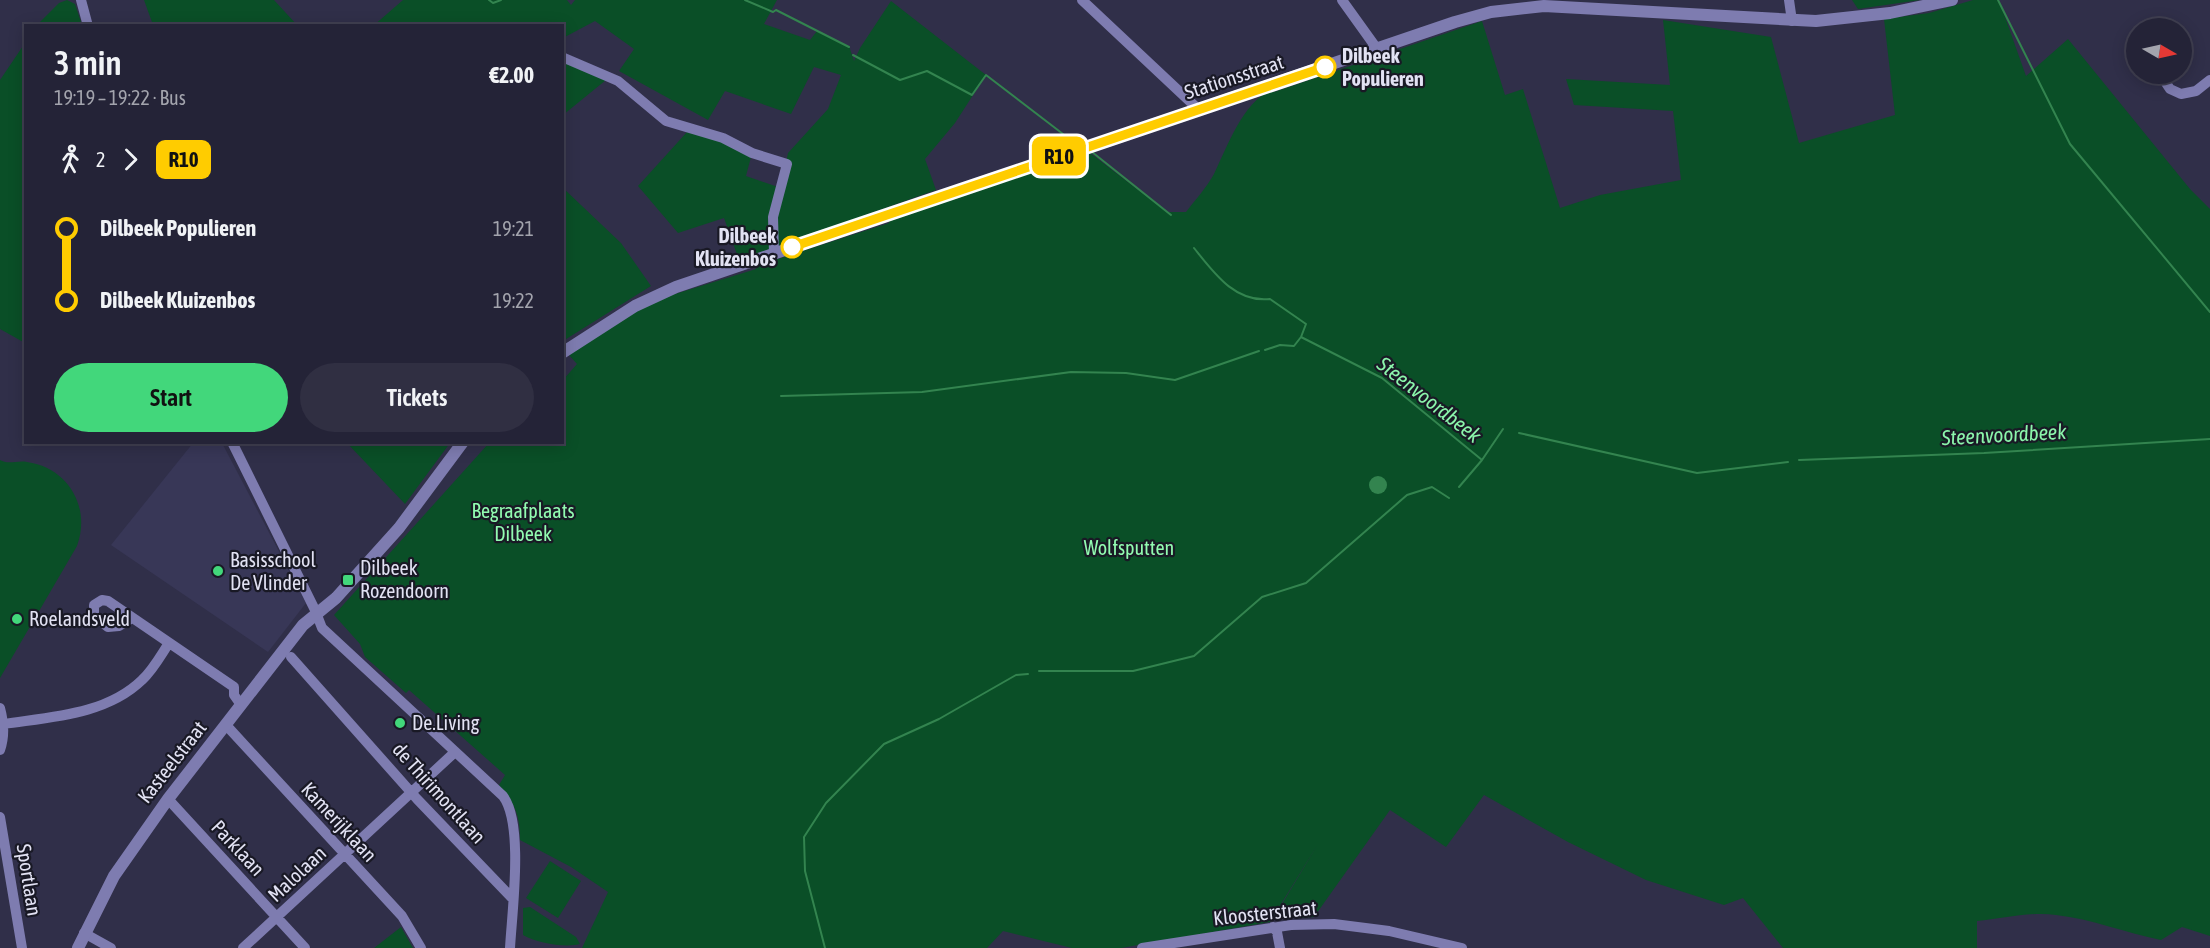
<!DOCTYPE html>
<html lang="en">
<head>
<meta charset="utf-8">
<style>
  :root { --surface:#242337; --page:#302f42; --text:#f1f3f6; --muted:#a3a4ad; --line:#414052; --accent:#42d77b }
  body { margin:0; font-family:"Asap Condensed",sans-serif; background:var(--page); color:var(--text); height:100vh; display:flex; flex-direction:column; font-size:22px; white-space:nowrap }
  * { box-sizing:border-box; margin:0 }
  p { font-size:20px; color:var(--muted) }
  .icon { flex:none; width:33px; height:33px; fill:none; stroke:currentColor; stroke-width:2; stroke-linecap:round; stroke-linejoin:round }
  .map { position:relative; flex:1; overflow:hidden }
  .sheet { position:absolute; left:24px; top:24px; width:540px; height:420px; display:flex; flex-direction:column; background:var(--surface); border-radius:0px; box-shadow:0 3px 15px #0003,0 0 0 2px var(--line) }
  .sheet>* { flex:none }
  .badge { padding:0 12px; border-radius:9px; font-size:21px; line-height:39px }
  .needle { width:39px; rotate:99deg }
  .controls { position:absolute; left:2126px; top:18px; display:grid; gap:12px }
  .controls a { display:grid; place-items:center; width:66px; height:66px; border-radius:50%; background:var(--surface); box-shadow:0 3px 15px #0003,0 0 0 2px var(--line); font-size:30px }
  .map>.badge { position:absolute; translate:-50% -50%; box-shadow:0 0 0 3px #fff }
  .legs { display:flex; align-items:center; gap:9px; height:66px; padding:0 30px; font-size:20px }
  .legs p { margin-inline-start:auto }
  .summary { display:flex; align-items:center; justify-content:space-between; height:102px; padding:0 30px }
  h1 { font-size:33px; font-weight:600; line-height:45px }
  .button { display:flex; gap:12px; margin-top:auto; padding:12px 30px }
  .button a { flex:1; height:69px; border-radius:36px; background:var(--accent); color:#111; font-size:24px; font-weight:600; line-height:69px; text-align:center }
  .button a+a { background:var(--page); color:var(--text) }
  ul { padding:0 30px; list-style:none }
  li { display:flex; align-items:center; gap:21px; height:72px; font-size:22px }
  li i { display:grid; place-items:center; width:9px; height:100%; margin:0 8px; background:currentColor }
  li i::after { content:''; width:15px; height:15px; margin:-8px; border:4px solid; border-radius:50%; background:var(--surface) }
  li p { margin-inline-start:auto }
  li:first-child i { background:linear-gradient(#0000 50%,currentColor 0) }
  li:last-child i { background:linear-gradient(currentColor 50%,#0000 0) }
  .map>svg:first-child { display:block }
  .built { fill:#383757 }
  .green { fill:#0a4f27 }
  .water { fill:#33844f }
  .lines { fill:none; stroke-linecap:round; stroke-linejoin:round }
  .stream { stroke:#33844f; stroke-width:2 }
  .minor { stroke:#7e7cb0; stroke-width:10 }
  .tertiary { stroke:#7e7cb0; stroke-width:12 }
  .line-1-casing { stroke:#fff; stroke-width:14 }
  .line-1 { stroke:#fc0; stroke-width:9 }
  .stop-1-dot { fill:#fff; stroke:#fc0; stroke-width:3 }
  .poi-dot { fill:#42d77b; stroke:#191925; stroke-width:2 }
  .labels { text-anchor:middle; stroke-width:4.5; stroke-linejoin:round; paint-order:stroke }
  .stop-label { font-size:20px; font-weight:bold; fill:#e2e2f3; stroke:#191925; text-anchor:start }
  .street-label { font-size:20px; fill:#e2e2f3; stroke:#191925 }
  .park-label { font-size:20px; fill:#92fcb1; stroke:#191925 }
  .poi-label { font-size:20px; fill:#e2e2f3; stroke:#191925; text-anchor:start }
  .water-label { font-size:21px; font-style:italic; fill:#8bf5ab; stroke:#191925 }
</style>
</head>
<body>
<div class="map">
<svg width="2210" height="948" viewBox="0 0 2210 948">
  <rect width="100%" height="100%" fill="#302f49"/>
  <path class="built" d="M193,443H222L306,603L268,652L111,545Z"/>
  <path class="green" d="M67,0L75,4L82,25H37L59,3Z
    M144,0H274L297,25H153Z
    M403,0H567L571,5L575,0H777L764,24L810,40L817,31L849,46L854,61L860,48L891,1L986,75L955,123L925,159L936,190L739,260L724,218L678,233L638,186L687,132L722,141L751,157L746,176L781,188L788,153L828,109L841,75L814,67L791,114L725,91L708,120L619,71L634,49L595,21L563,38L562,26H373Z
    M1852,0H1920L1858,9Z
    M1973,0H1999L2026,76L2068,39L2190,189L2210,209V936L2182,927L2161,940C2126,933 2092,919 2056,915C2032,911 2002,919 1977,921V948H1783L1743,898L1724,905L1646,880L1568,842L1484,795L1446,847L1390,810L1314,917L1273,919L1318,844L1270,922L1121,948H1072L1003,931L987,948H582L608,892L571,867L520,840C520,816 515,803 499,785L505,775L409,690L406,693L365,657L360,644L334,615L489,443L562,442L563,380L577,364L569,355L649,302L756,269V266L889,223V221L1090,153L1167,212H1186C1195,200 1207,187 1214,174C1227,148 1243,100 1273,90L1274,92L1482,21L1505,95L1523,89L1560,208L1600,195L1681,180L1673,111L1574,105L1566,79L1670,85L1663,20L1771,37L1799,143L1895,115L1884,19L1929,13Z
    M25,43V343L0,329V80Z
    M563,61L606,80L563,115Z
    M562,187L621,243L651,286L563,341Z
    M347,443H450L405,504Z
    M0,460C8,465 18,460 27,462C69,468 91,508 77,546L0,678Z
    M550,861L581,881L558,918L526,898Z
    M530,907L576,937L580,944C565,948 537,943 523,935V908Z
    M401,927L413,948H374Z"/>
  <path class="water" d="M1369 485a9 9 0 1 1 18 0a9 9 0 1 1-18 0Z"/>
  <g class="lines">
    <path class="stream" d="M489,0L493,3L501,0
      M745,0L773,12L776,10L849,47
      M1998,0L2070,144L2210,312
      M853,55L900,80L927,71L972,95L986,75L1063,134
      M1092,152L1171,215
      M1194,248C1214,273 1235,303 1270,299L1306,324L1301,337L1382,378L1482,460L1503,429
      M1265,350L1280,345L1294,346L1301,337
      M781,396L922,392L1071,372L1126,373L1175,380L1259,351
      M1519,433L1697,473L1788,462
      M1799,460L1984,453L2210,439
      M1459,487L1482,460
      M1039,671H1133L1194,656L1262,597L1306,583L1407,495L1432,487L1449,498
      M825,948L805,871L804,837L826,803L884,744L939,719L1016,675L1028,674"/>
    <path class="minor" d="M81,0L88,26
      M1082,0L1198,109
      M1342,0L1380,53
      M1789,0L1792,21
      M562,57L618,81L666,121L723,138L752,153L787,164L773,217L774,253
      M2160,74L2170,89L2181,94L2196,91L2210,80
      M232,442L315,610L322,628L503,796C524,824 512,911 510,948
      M132,618L119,626L108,627L94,616V605L102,600L108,601L234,687V695L241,705
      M291,657L417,799L513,899
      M0,708C4,723 5,736 0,750
      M4,724C50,717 106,715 142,680C153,670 161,655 169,643
      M226,725L402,916L421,948
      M168,799L305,948
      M0,817L22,948
      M1273,927L1277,932L1280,948
      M84,933L111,948
      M243,948L455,752
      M1142,948L1291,925L1334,924L1389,931L1462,948"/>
    <path class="tertiary" d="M562,353L635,306L676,287L1455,22L1491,12L1544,6L1816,21L1890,13L1952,0
      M78,948L114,876L168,799L303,625L336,598L399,528L463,442"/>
  </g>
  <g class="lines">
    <g class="line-1-casing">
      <path id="line-1" d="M792,247L1325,67"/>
    </g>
    <use href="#line-1" class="line-1"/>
  </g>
  <g class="stop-1-dot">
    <circle cx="1325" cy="67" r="10"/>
    <circle cx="792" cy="247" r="10"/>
  </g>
  <g class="poi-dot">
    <circle cx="218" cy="571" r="6"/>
    <rect x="342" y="574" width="12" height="12" rx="3"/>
    <circle cx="17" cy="619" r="6"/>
    <circle cx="400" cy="723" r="6"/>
  </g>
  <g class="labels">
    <g class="stop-label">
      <text x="1342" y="63">Dilbeek<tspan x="1342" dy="23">Populieren</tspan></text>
      <text x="776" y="243" text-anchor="end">Dilbeek<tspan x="776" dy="23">Kluizenbos</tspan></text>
    </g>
    <g class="street-label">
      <text transform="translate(1234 77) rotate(-18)" y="7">Stationsstraat</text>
      <text transform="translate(172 762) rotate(-52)" y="7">Kasteelstraat</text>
      <text transform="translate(439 793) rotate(48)" y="7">de Thirimontlaan</text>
      <text transform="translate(339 822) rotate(47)" y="7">Kamerijklaan</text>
      <text transform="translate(238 848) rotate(47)" y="7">Parklaan</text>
      <text transform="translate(297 874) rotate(-43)" y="7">Malolaan</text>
      <text transform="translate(29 880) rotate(81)" y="7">Sportlaan</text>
      <text transform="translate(1265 913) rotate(-6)" y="7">Kloosterstraat</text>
    </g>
    <g class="park-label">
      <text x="523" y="518">Begraafplaats<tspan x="523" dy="23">Dilbeek</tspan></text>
      <text x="1129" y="555">Wolfsputten</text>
    </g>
    <g class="poi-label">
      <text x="230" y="567">Basisschool<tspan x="230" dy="23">De Vlinder</tspan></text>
      <text x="360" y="575">Dilbeek<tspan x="360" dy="23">Rozendoorn</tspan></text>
      <text x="29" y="626">Roelandsveld</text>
      <text x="412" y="730">De.Living</text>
    </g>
    <g class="water-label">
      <text transform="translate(1429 400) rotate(38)" y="7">Steenvoordbeek</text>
      <text transform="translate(2004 435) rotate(-3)" y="7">Steenvoordbeek</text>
    </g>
  </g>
</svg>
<div class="controls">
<a><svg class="needle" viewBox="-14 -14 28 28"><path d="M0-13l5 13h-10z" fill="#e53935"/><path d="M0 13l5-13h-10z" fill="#a3a4ad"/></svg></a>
</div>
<b class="badge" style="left:1059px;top:156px;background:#fc0;color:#111">R10</b>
<section class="sheet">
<div class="summary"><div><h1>3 min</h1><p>19:19 – 19:22 · Bus</p></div><b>€2.00</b></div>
<div class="legs"><svg class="icon" aria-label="walk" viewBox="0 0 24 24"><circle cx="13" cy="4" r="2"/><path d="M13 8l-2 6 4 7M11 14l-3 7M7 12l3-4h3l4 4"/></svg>2<svg class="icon" aria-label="forward" viewBox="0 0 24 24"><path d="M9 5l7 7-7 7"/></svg><b class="badge" style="background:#fc0;color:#111">R10</b></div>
<ul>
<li><i style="color:#fc0"></i><b>Dilbeek Populieren</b><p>19:21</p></li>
<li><i style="color:#fc0"></i><b>Dilbeek Kluizenbos</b><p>19:22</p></li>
</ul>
<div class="button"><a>Start</a><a>Tickets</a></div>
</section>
</div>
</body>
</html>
